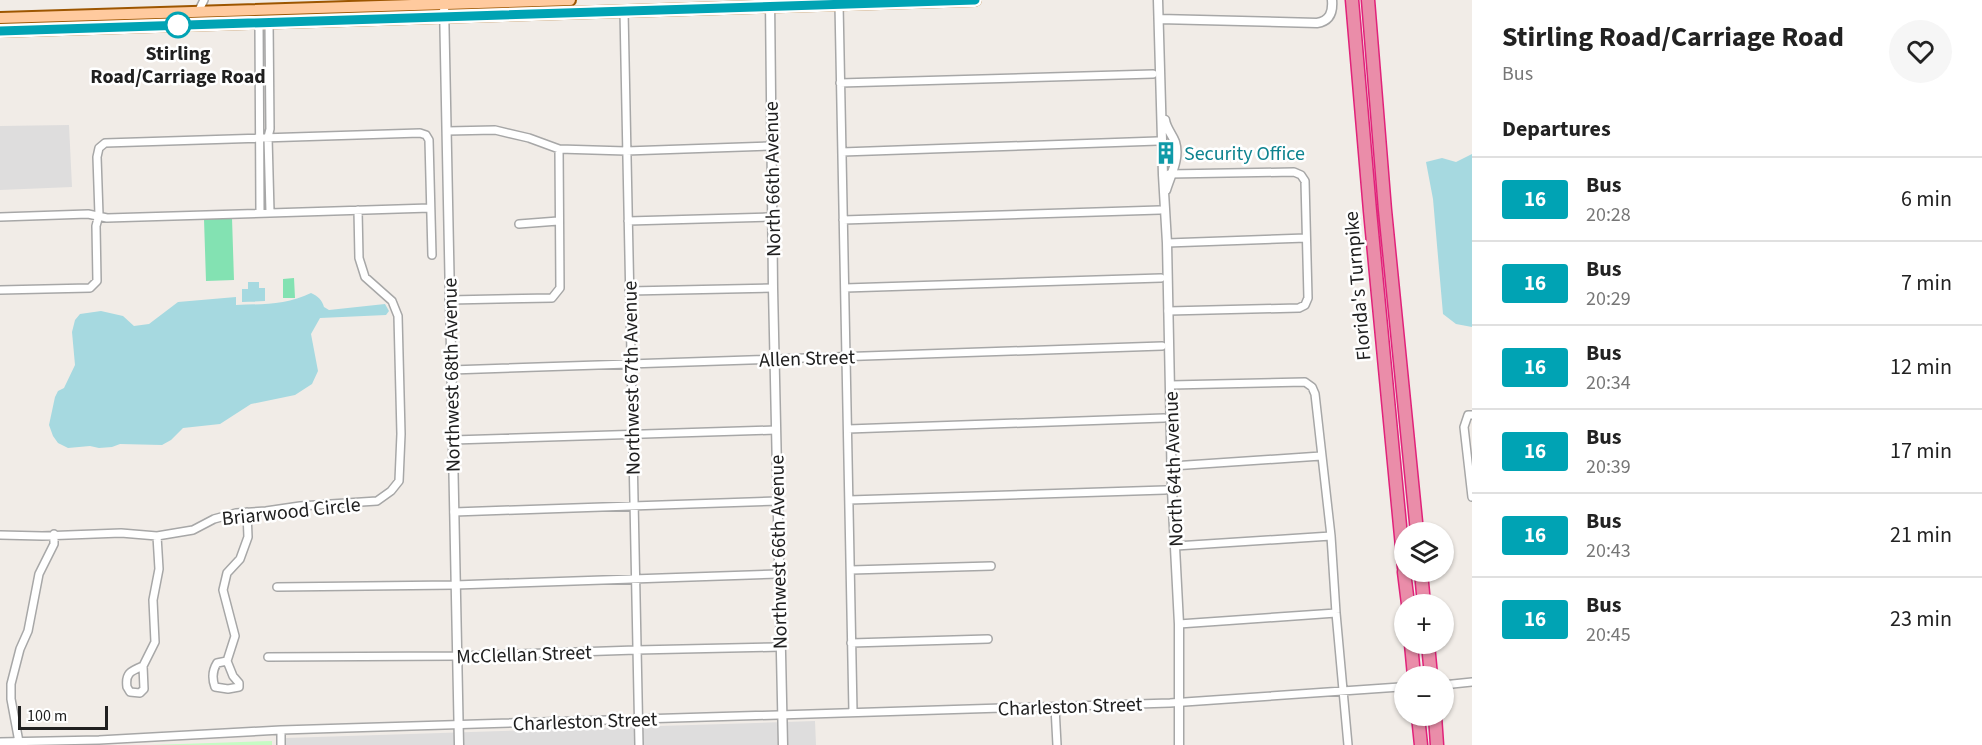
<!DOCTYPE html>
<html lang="en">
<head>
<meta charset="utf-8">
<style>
  :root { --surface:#fff; --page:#f6f6f6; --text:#222; --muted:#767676; --line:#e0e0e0 }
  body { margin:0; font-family:"Source Sans 3",sans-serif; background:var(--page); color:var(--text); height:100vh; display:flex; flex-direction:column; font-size:22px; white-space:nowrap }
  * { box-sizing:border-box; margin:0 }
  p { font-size:20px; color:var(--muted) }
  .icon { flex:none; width:33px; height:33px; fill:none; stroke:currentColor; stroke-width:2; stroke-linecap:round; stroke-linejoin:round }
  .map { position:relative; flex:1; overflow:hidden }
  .panel { display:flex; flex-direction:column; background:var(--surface); width:510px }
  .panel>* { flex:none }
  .badge { padding:0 12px; border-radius:4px; font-size:21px; line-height:39px }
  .controls { position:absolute; left:1394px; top:522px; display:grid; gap:12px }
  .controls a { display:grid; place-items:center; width:60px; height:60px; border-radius:50%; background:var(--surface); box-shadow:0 2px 4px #0004; font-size:30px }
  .scale { position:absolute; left:18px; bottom:15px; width:90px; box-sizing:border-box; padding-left:6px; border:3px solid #202020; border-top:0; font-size:16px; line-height:21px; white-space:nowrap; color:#202020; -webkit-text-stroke:4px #fff; paint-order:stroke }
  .map>.badge { position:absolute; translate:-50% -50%; box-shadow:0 0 0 3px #fff }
  h2 { padding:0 30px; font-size:22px; line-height:54px }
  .round { display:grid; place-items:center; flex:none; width:63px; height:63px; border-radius:32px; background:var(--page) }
  .summary { display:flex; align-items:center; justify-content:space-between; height:102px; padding:0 30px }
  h1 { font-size:28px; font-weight:700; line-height:45px }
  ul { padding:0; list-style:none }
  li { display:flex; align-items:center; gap:18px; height:84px; padding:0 30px; border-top:2px solid var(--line) }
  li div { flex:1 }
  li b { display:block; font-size:22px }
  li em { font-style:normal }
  li .badge { min-width:66px; font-weight:700; text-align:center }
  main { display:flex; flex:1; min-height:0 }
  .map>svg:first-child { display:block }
  .residential { fill:#dedddd }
  .park { fill:#c6fbc4 }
  .pitch { fill:#83e2b2 }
  .water { fill:#a6d9e0 }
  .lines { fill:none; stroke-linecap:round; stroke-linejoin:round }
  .minor-casing { stroke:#a7a7a7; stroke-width:10 }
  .tertiary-casing { stroke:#a7a7a7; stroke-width:11 }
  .primary-casing { stroke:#9d5600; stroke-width:14 }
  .motorway-casing { stroke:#e1227a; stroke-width:15 }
  .minor { stroke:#fff; stroke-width:7 }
  .tertiary { stroke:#fff; stroke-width:8 }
  .primary { stroke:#ffca9e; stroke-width:10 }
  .motorway { stroke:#ea8da9; stroke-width:12 }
  .line-casing { stroke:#fff; stroke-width:14 }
  .line { stroke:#00a3b4; stroke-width:9 }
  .stop-dot { fill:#fff; stroke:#00a3b4; stroke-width:3 }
  .labels { text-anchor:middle; stroke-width:5; stroke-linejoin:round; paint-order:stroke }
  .stop-label { font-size:20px; font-weight:bold; fill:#202020; stroke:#fff }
  .culture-label { font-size:20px; fill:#0d838f; stroke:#fff; text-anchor:start }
  .street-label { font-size:20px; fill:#202020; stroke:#fff }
</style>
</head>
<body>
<main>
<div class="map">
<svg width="1472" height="745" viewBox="0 0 1472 745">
  <rect width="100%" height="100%" fill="#f1ece7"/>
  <path class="residential" d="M69,125L72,187L0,190V126Z
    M815,721L816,745H286V738Z"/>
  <path class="park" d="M272,741V745H150Z"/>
  <path class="pitch" d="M232,218L234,280L206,281L204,219Z
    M294,278L295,298H283V279Z"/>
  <path class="water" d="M1472,154V327L1456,324L1443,314L1433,199L1426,162L1442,158L1456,162Z
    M248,282H259V288H265V301L242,302V289H248Z
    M311,293C318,296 322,300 324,307L329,310L385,304L389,311L386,315L320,318L311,334L318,371L312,384L295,395L251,404L220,424L183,428L171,440L162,445L120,444L112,447L99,448L90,446L68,448L58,443L53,436L49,425L55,397L58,391L64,388L75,365L72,332L75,320L80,314L101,311L123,316L134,326L149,324L178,302L236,297V305C262,304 287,305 311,293Z"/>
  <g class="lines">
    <g class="minor-casing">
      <path id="minor" d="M839,4L853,712
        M624,11L639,745
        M198,12L204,0
        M269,22L270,129L268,137L270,212
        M259,23L260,212
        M840,83L1153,74
        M447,131L495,130L529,138L559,149L626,151L771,146
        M842,152L1158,141
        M0,217L88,214L107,218L430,208
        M843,220L1160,210
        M628,221L772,217
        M519,224L558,221
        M1167,243L1306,238
        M845,288L1161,278
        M0,290L90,288L97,281L96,226L99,215L97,157L99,148L105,143L420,133L426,135L429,140L432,255
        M629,291L773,288
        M449,300L552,298L560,288L559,149
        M1168,311L1299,308L1305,305L1308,298L1305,181L1301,175L1294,172L1169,174
        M451,370L1162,346
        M1171,385L1305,382L1312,387L1315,394L1331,536L1336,613L1348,745
        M1472,415H1468L1464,427L1472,497
        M848,429L1164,418
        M453,440L776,430
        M1172,466L1321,456
        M849,500L1165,490
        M454,512L777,501
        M0,535L42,536L121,533L157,536L193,530L214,519L236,513L266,511L300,506L377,501L391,491L399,481L401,434L398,316L392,301L365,277L359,258L358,210
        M1176,546L1331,536
        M851,570L991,566
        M277,587L455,585L778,574
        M1179,624L1336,613
        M851,643L988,639
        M268,657L456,656L636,650L780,647
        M227,661L217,663C212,671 212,679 215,687L228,689L239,687V683L233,676L227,661L235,636L223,590L227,573L240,559L248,537L247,512
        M143,666L144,689L140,693L130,692L127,687C125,673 131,671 143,666L155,642L153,600L159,569L157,536
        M1443,685L1472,682
        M1055,707L1057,745
        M281,730V745
        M0,742L99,740L281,730L1170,703L1400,687
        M19,742L11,699V684L20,649L28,631L39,574L54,544V534"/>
    </g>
    <g class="tertiary-casing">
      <path id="tertiary" d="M770,0L773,288L783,745
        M1158,0L1163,175L1167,243L1172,490L1179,624V745
        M444,4L459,745
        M1159,19L1317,23C1330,21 1333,12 1332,0
        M1165,120C1166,128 1172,134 1175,142C1180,158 1171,174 1166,190"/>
    </g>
    <g class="primary-casing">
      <path id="primary" d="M0,18L570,0
        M0,31L975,0"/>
    </g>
    <g class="motorway-casing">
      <path id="motorway" d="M1352,0L1370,211L1404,568
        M1368,0L1385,210L1417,532
        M1404,572L1408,604
        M1421,572L1424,604
        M1411,644L1414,676
        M1428,644L1431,676
        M1418,716L1421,745
        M1435,716L1437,745"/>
    </g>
    <use href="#minor" class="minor"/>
    <use href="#tertiary" class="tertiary"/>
    <use href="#primary" class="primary"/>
    <use href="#motorway" class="motorway"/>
  </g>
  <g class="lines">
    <g class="line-casing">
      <path id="line" d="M0,31L975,0"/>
    </g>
    <use href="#line" class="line"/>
  </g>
  <defs>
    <g id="building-bare" transform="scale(1.8)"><path d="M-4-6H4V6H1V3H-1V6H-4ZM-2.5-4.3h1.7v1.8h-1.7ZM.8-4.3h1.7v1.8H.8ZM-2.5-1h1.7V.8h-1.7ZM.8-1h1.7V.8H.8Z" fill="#0f9aa8" stroke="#fff" stroke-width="2.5" paint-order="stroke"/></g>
  </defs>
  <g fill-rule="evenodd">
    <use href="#building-bare" x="1166" y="153"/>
  </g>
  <circle class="stop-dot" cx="178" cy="25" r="12"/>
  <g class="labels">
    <g class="stop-label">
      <text x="178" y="60">Stirling<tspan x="178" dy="23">Road/Carriage Road</tspan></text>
    </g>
    <g class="culture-label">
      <text x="1184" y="160">Security Office</text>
    </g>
    <g class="street-label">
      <text transform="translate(772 179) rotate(-91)" y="7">North 66th Avenue</text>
      <text transform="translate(1357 286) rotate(-95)" y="7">Florida's Turnpike</text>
      <text transform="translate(807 358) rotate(-2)" y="7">Allen Street</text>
      <text transform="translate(451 375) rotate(-91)" y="7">Northwest 68th Avenue</text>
      <text transform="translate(631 378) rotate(-91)" y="7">Northwest 67th Avenue</text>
      <text transform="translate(1173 469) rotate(-92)" y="7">North 64th Avenue</text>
      <text transform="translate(291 511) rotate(-6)" y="7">Briarwood Circle</text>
      <text transform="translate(778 552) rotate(-91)" y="7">Northwest 66th Avenue</text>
      <text transform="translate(524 654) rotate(-2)" y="7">McClellan Street</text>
      <text transform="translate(1070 706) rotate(-2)" y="7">Charleston Street</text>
      <text transform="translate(585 721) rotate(-2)" y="7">Charleston Street</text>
    </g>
  </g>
</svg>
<div class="controls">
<a><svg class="icon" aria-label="layers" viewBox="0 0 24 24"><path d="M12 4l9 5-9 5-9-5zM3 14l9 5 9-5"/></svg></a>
<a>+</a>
<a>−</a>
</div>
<div class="scale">100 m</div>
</div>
<section class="panel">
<div class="summary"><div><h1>Stirling Road/Carriage Road</h1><p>Bus</p></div><a class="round"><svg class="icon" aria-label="heart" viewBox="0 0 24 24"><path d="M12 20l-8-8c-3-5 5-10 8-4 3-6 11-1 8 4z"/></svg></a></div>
<h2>Departures</h2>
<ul>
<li><span class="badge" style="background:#00a3b4;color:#fff">16</span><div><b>Bus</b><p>20:28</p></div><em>6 min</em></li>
<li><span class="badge" style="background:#00a3b4;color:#fff">16</span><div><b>Bus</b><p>20:29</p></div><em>7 min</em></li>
<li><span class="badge" style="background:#00a3b4;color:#fff">16</span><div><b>Bus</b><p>20:34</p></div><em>12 min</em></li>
<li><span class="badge" style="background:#00a3b4;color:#fff">16</span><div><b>Bus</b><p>20:39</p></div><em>17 min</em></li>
<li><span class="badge" style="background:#00a3b4;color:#fff">16</span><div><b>Bus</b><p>20:43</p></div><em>21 min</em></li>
<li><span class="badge" style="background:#00a3b4;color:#fff">16</span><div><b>Bus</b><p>20:45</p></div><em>23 min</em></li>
</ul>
</section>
</main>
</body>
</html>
